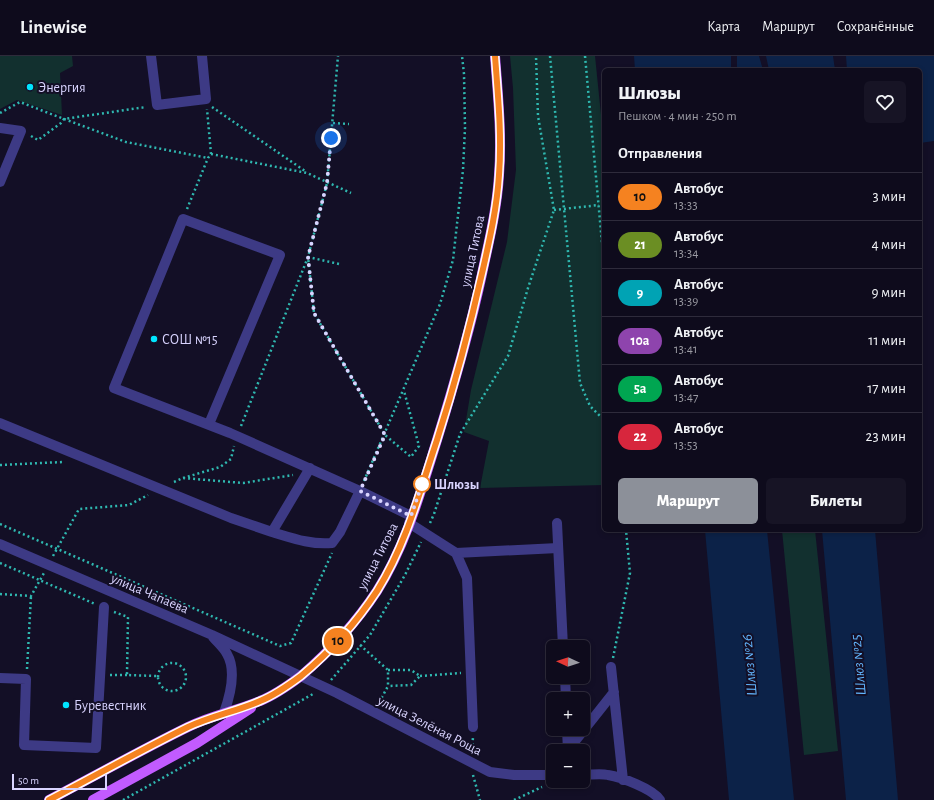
<!DOCTYPE html>
<html lang="ru">
<head>
<meta charset="utf-8">
<style>
  :root { --surface:#0e0b1c; --page:#171425; --text:#f1f3f6; --muted:#9b9ba3; --line:#2e2b3b; --accent:#8c9099 }
  body { margin:0; font-family:"Alegreya Sans",sans-serif; background:var(--page); color:var(--text); height:100vh; display:flex; flex-direction:column; font-size:15px; white-space:nowrap }
  * { box-sizing:border-box; margin:0 }
  p { font-size:13px; color:var(--muted) }
  .icon { flex:none; width:22px; height:22px; fill:none; stroke:currentColor; stroke-width:2; stroke-linecap:round; stroke-linejoin:round }
  .map { position:relative; flex:1; overflow:hidden }
  .panel { position:absolute; left:602px; top:12px; width:320px; height:464px; display:flex; flex-direction:column; background:var(--surface); border-radius:6px; box-shadow:0 2px 6px #0003,0 0 0 1px var(--line) }
  .panel>* { flex:none }
  .badge { padding:0 8px; border-radius:13px; font-size:14px; line-height:26px }
  .needle { width:26px; rotate:273deg }
  .fabs { position:absolute; left:546px; top:584px; display:grid; gap:8px }
  .fabs a { display:grid; place-items:center; width:44px; height:44px; border-radius:6px; background:var(--surface); box-shadow:0 2px 6px #0003,0 0 0 1px var(--line); font-size:20px }
  .scale { position:absolute; left:12px; bottom:10px; width:95px; box-sizing:border-box; padding-left:4px; border:2px solid #d9d4ff; border-top:0; font-size:11px; line-height:14px; white-space:nowrap; color:#d9d4ff; -webkit-text-stroke:3px #130f26; paint-order:stroke }
  .you { position:absolute; width:20px; height:20px; margin:-10px; border:3px solid #fff; border-radius:50%; background:#1a73e8; box-shadow:0 0 0 6px #1a73e833 }
  .map>.badge { position:absolute; translate:-50% -50%; box-shadow:0 0 0 2px #fff }
  h2 { padding:0 16px; font-size:15px; line-height:36px }
  .round { display:grid; place-items:center; flex:none; width:42px; height:42px; border-radius:6px; background:var(--page) }
  .headline { display:flex; align-items:center; justify-content:space-between; height:68px; padding:0 16px }
  h1 { font-size:19px; font-weight:800; line-height:30px }
  .button { display:flex; gap:8px; margin-top:auto; padding:8px 16px }
  .button a { flex:1; height:46px; border-radius:6px; background:var(--accent); color:#fff; font-size:16px; font-weight:800; line-height:46px; text-align:center }
  .button a+a { background:var(--page); color:var(--text) }
  ul { padding:0; list-style:none }
  li { display:flex; align-items:center; gap:12px; height:48px; padding:0 16px; border-top:1px solid var(--line) }
  li div { flex:1 }
  li b { display:block; font-size:15px }
  li em { font-style:normal }
  li .badge { min-width:44px; font-weight:700; text-align:center }
  header { display:flex; align-items:center; gap:24px; box-sizing:border-box; height:56px; padding:0 20px; background:var(--surface); border-bottom:1px solid var(--line) }
  header strong { font-size:19px }
  nav { display:flex; gap:22px; margin-inline-start:auto; font-size:14px }
  .map>svg:first-child { display:block }
  .green { fill:#12302f }
  .water { fill:#0c2248 }
  .lines { fill:none; stroke-linecap:round; stroke-linejoin:round }
  .path { stroke:#2fb8b0; stroke-width:2.5; stroke-dasharray:2 3; stroke-linecap:butt }
  .minor { stroke:#3d3a85; stroke-width:10 }
  .major { stroke:#c25bff; stroke-width:10 }
  .line-casing { stroke:#fff; stroke-width:9 }
  .line { stroke:#f58220; stroke-width:6 }
  .walk { stroke:#d9d4ff; stroke-width:4; stroke-dasharray:0 7.2 }
  .poi-dot { fill:#00e5ff; stroke:#130f26; stroke-width:1.5 }
  .stop-dot { fill:#fff; stroke:#f58220; stroke-width:2 }
  .labels { text-anchor:middle; stroke-width:4; stroke-linejoin:round; paint-order:stroke }
  .poi-label { font-size:14px; fill:#d9d4ff; stroke:#130f26; text-anchor:start }
  .street-label { font-size:14px; fill:#d9d4ff; stroke:#130f26 }
  .stop-label { font-size:14px; font-weight:bold; fill:#d9d4ff; stroke:#130f26; text-anchor:start }
  .water-label { font-size:15px; font-style:italic; fill:#62b6ff; stroke:#130f26 }
</style>
</head>
<body>
<header>
<strong>Linewise</strong>
<nav><a>Карта</a><a>Маршрут</a><a>Сохранённые</a></nav>
</header>
<div class="map">
<svg width="934" height="744" viewBox="0 0 934 744">
  <rect width="100%" height="100%" fill="#130f26"/>
  <path class="green" d="M0,0H72L73,10L60,17L62,59L17,44L0,53Z
    M510,0H595L604,88V429L480,432L489,385L464,376L471,334L507,186L516,114L513,32Z
    M782,474H815L838,695L804,699Z"/>
  <path class="water" d="M634,0H731V14H635Z
    M737,0H759L763,14H737Z
    M766,0H833L835,14H769Z
    M846,0H934V85L920,87V14H847Z
    M705,474H767L794,744H729Z
    M822,474H875L898,744H846Z"/>
  <g class="lines">
    <path class="path" d="M550,0L580,327L590,350L604,364
      M585,0L604,209
      M212,51L305,115
      M0,57L20,46L64,63L126,86L208,102
      M333,67L349,68
      M31,80L38,84L61,67L64,63L146,51
      M211,98L307,117L351,137
      M187,153L208,102L211,98L207,53
      M554,154L599,149
      M339,208L308,201L314,257L385,379L411,401L419,390L404,335
      M241,370L308,201L327,127L338,0
      M0,409L63,406
      M183,422L220,411L231,403L234,390
      M364,425L440,248L453,204L463,114L465,72L464,18L462,0
      M174,426L183,422L243,427L293,419
      M430,467L434,458L460,378L508,300L528,232L554,154L538,60L536,0
      M0,468L280,590L291,587L332,497
      M53,500L79,453L129,449L148,439
      M0,507L95,548
      M0,538L31,540L44,517
      M114,556L128,561L127,619L157,620
      M360,589L388,614V630L380,645
      M613,602L630,517L626,474
      M158 621a14 14 0 1 1 28 0a14 14 0 1 1-28 0Z
      M27,613L31,540
      M388,614H411L420,620L411,629L388,630
      M110,619H127
      M420,620L461,617
      M331,624L370,579L405,519L421,486
      M472,694L473,681
      M473,719L480,744
      M123,744L313,638
      M514,744L542,731"/>
    <path class="minor" d="M151,0L157,49L206,43L202,0
      M0,72L21,75L0,126
      M0,367L231,462L272,476L310,412
      M209,368L280,199L183,163L114,332L230,377L360,435L411,460
      M409,467L456,497L467,522L473,671
      M557,467L563,591
      M272,476C292,482 311,489 332,487L340,476L360,435
      M0,488L212,579L337,637L490,716L514,719H553
      M456,497L558,492
      M213,581C218,587 224,592 227,598C237,615 230,640 224,657
      M611,611L623,724
      M565,621L566,643
      M0,622L26,623L24,689L96,692L104,551
      M567,673L568,695
      M568,694L614,636
      M583,719C591,719 600,717 608,719C621,721 653,733 660,744"/>
    <path class="major" d="M49,744C95,720 141,694 188,671C212,659 237,655 260,645C275,639 289,629 301,620C330,595 356,567 377,535C406,489 421,435 437,384C454,329 470,274 482,218C489,185 497,153 499,119C502,80 498,40 495,0
      M93,744L197,687L251,652"/>
  </g>
  <g class="lines">
    <g class="line-casing">
      <path id="line" d="M49,744C95,720 141,694 188,671C212,660 237,655 260,645C275,639 289,629 301,620C331,595 356,567 377,535C406,489 420,435 437,384C455,328 470,271 483,213C490,182 497,151 499,119C502,80 498,40 495,0"/>
    </g>
    <use href="#line" class="line"/>
    <path class="walk" d="M331,82L327,127L308,201L314,257L385,379L360,435L411,460L422,428"/>
  </g>
  <g class="poi-dot">
    <circle cx="30" cy="31" r="4"/>
    <circle cx="154" cy="283" r="4"/>
    <circle cx="66" cy="649" r="4"/>
  </g>
  <circle class="stop-dot" cx="422" cy="428" r="8"/>
  <g class="labels">
    <g class="poi-label">
      <text x="38" y="36">Энергия</text>
      <text x="162" y="288">СОШ №15</text>
      <text x="74" y="654">Буревестник</text>
    </g>
    <g class="street-label">
      <text transform="translate(472 195) rotate(-78)" y="5">улица Титова</text>
      <text transform="translate(377 500) rotate(-63)" y="5">улица Титова</text>
      <text transform="translate(150 537) rotate(23)" y="5">улица Чапаева</text>
      <text transform="translate(430 669) rotate(27)" y="5">улица Зелёная Роща</text>
    </g>
    <g class="stop-label">
      <text x="434" y="433">Шлюзы</text>
    </g>
    <g class="water-label">
      <text transform="translate(749 609) rotate(-95)" y="5">Шлюз №26</text>
      <text transform="translate(858 609) rotate(-95)" y="5">Шлюз №25</text>
    </g>
  </g>
</svg>
<div class="fabs">
<a><svg class="needle" viewBox="-14 -14 28 28"><path d="M0-13l5 13h-10z" fill="#e53935"/><path d="M0 13l5-13h-10z" fill="#9b9ba3"/></svg></a>
<a>+</a>
<a>−</a>
</div>
<div class="scale">50 m</div>
<div class="you" style="left:331px;top:82px"></div>
<b class="badge" style="left:338px;top:585px;background:#f58220;color:#111">10</b>
<section class="panel">
<div class="headline"><div><h1>Шлюзы</h1><p>Пешком · 4 мин · 250 m</p></div><a class="round"><svg class="icon" aria-label="heart" viewBox="0 0 24 24"><path d="M12 20l-8-8c-3-5 5-10 8-4 3-6 11-1 8 4z"/></svg></a></div>
<h2>Отправления</h2>
<ul>
<li><span class="badge" style="background:#f58220;color:#111">10</span><div><b>Автобус</b><p>13:33</p></div><em>3 мин</em></li>
<li><span class="badge" style="background:#6b8e23;color:#fff">21</span><div><b>Автобус</b><p>13:34</p></div><em>4 мин</em></li>
<li><span class="badge" style="background:#00a3b4;color:#fff">9</span><div><b>Автобус</b><p>13:39</p></div><em>9 мин</em></li>
<li><span class="badge" style="background:#8e44ad;color:#fff">10а</span><div><b>Автобус</b><p>13:41</p></div><em>11 мин</em></li>
<li><span class="badge" style="background:#00a651;color:#fff">5а</span><div><b>Автобус</b><p>13:47</p></div><em>17 мин</em></li>
<li><span class="badge" style="background:#d7263d;color:#fff">22</span><div><b>Автобус</b><p>13:53</p></div><em>23 мин</em></li>
</ul>
<div class="button"><a>Маршрут</a><a>Билеты</a></div>
</section>
</div>
</body>
</html>
